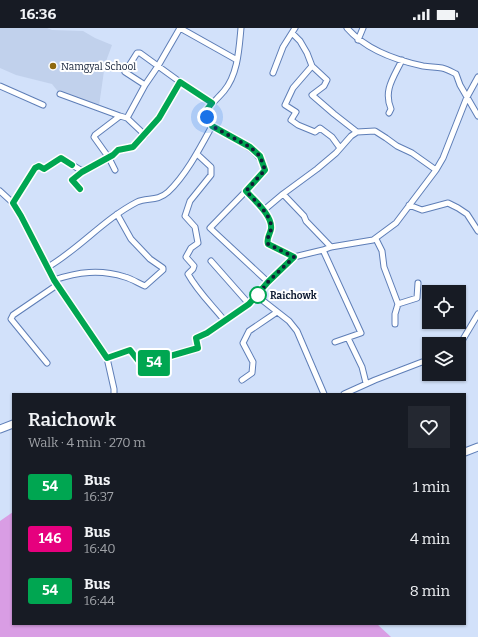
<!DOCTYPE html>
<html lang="en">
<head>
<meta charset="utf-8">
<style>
  :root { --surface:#171b24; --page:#242831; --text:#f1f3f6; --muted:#9ea1a6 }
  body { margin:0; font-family:Bitter,serif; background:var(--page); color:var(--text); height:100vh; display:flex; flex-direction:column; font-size:15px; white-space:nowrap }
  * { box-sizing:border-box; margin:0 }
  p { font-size:13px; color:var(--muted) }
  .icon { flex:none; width:22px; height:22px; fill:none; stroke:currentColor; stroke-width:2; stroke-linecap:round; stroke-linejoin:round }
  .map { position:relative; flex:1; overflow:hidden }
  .drawer { position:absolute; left:12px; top:365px; width:454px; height:232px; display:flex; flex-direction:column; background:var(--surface); border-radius:0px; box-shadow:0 1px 3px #0004 }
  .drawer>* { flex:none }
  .badge { padding:0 8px; border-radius:3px; font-size:14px; line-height:26px }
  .tools { position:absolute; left:422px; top:257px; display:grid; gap:8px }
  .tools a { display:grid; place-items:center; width:44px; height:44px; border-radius:0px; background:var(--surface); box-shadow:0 1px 3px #0004; font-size:20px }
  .you { position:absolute; width:20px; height:20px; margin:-10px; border:3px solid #fff; border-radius:50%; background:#1a73e8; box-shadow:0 0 0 6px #1a73e833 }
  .map>.badge { position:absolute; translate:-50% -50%; box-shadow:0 0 0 2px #fff }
  .round { display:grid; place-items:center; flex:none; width:42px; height:42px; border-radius:0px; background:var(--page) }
  .summary { display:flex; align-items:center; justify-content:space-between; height:68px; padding:0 16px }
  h1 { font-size:19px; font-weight:600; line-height:30px }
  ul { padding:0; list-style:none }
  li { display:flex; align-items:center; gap:12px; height:52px; padding:0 16px }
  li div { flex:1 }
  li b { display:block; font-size:15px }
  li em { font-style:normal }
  li .badge { min-width:44px; font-weight:700; text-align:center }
  .status { display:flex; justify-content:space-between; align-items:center; height:28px; padding:0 20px; background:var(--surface); direction:ltr }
  .status svg { height:11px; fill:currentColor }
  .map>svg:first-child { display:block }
  .built { fill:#c1d1ec }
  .green { fill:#d99de4 }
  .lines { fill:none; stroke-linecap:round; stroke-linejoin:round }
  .street-casing { stroke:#5e7eb7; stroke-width:7 }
  .secondary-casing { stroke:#5e7eb7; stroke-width:9 }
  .street { stroke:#fff; stroke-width:5 }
  .secondary { stroke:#fff; stroke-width:7 }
  .line-casing { stroke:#fff; stroke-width:9 }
  .line { stroke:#00a651; stroke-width:6 }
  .walk { stroke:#111e35; stroke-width:4; stroke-dasharray:0 7.2 }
  .poi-dot { fill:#8f680d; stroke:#fff; stroke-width:1.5 }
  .stop-dot { fill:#fff; stroke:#00a651; stroke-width:2 }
  .labels { text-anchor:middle; stroke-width:4; stroke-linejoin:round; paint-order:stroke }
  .poi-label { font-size:10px; fill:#111e35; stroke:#fff; text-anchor:start }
  .stop-label { font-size:10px; font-weight:bold; fill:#111e35; stroke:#fff; text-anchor:start }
</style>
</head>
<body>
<div class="status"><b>16:36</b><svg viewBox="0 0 49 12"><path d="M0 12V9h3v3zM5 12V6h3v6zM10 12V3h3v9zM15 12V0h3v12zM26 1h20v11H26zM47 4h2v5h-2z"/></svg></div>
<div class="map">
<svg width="478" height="609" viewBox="0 0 478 609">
  <rect width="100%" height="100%" fill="#d2e1fa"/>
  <path class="built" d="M0,0H47L52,2L83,3L95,10L112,17L105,36L99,78L60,66L52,56L16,47L0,40Z"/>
  <path class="green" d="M13,484V596H377L391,609H0V493Z"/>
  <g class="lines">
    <g class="street-casing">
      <path id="street" d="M180,0L237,32
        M347,0C366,22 395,32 423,38C430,39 436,39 442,40C447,41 452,44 456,46L460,57L478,88
        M292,5L300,13L307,25L312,38L327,52L324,58L312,67L334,86L357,104
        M358,12L363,0
        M312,38L293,60L285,77L296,84L291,92L298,97L315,104L320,100L332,109L340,120
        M273,45L283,19L295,0
        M145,57L158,38L180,0
        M0,58L43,77
        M60,66L120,88
        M389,85L391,81C383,62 394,49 402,32
        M212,98C230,109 261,120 265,142L246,163C254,172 272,187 271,201C270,206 266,210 268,216L294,229L268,254L257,268L289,293L297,303L324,366
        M145,107L127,90L145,57L125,44L137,25H140L180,54L212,75
        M197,126L211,139V147L190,173L185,188L195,199L198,215L191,220L186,229L194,238L193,241L188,246C198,264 212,277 224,292
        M115,142L109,130L118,122L133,119L159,90L180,54
        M80,161L72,152L82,143
        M0,163L13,175L21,188L54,252L107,330L114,361V366
        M246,163L210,200L268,254
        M283,166L304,188L306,193L331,219
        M13,175L35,140L37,138L44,141L61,130L82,143L109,130L94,109L95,107L120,88L127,90
        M409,177L422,182L448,175L458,180L467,186L478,203
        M264,182L283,166L317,141L336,125L351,108L357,104L375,103L386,110L397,118L412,125L436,142
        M376,211L382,223L384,239L398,276L395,286V296
        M294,229L323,222
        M211,233L249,276
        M48,239C79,221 104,191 137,174C147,169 157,174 168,164C186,147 200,120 212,98L205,84C211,76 218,70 224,63C238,46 239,21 241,0
        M54,252C78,244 100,241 125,249C132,251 138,255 145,258L163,242V240L150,231L131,211L117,186
        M398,276L417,270L418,255
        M348,310L362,339L366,355
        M335,314L361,305L323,222L331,219L373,212L396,195L436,142L443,130L467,69L478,49
        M459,318L478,286
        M107,330L130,322L144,340L160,331L198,320L196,310L207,305L249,276L257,268
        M47,335L11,291L13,287L57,257
        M242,352L252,345L253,334L243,315L249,303L277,284
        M344,366L375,352L422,334L429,335"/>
    </g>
    <g class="secondary-casing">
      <path id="secondary" d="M0,401L13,396
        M465,424L478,419"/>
    </g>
    <use href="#street" class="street"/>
    <use href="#secondary" class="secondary"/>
  </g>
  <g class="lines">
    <g class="line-casing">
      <path id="line" d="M72,137L61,130L44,141L39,138L35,140L13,175L21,188L54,252L107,330L130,322L144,340L160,331L198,320L196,310L207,305L249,276L268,254L294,229L268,216C266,210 270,207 271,201C273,188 254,172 246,163L265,142L260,128L250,119L212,98L205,84L212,75L180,54L159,90L133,119L118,122L113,127L82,144L72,152L80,161"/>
    </g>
    <use href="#line" class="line"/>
    <path class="walk" d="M207,89L212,98L250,119L260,128L265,142L246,163C254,172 273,188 271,201C270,207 266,210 268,216L294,229L268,254L257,268L258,267"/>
  </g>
  <circle class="poi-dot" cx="53" cy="38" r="4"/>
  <circle class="stop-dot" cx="258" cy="267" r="8"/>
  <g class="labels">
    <g class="poi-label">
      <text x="61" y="42">Namgyal School</text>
    </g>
    <g class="stop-label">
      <text x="270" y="271">Raichowk</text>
    </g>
  </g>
</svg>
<div class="tools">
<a><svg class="icon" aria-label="locate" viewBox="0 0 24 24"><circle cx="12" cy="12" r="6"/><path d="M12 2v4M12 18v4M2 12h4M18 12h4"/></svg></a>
<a><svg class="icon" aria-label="layers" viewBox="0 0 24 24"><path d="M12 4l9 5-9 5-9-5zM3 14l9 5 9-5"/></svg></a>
</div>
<div class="you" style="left:207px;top:89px"></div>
<b class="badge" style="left:154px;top:335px;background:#00a651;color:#fff">54</b>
<section class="drawer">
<div class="summary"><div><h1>Raichowk</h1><p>Walk · 4 min · 270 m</p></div><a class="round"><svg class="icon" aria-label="heart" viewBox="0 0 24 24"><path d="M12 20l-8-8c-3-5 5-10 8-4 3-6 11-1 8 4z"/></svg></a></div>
<ul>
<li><span class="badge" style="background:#00a651;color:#fff">54</span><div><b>Bus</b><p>16:37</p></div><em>1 min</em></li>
<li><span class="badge" style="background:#e6007e;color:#fff">146</span><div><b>Bus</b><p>16:40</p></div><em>4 min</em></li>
<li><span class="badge" style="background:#00a651;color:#fff">54</span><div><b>Bus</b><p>16:44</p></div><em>8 min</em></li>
</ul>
</section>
</div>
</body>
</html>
